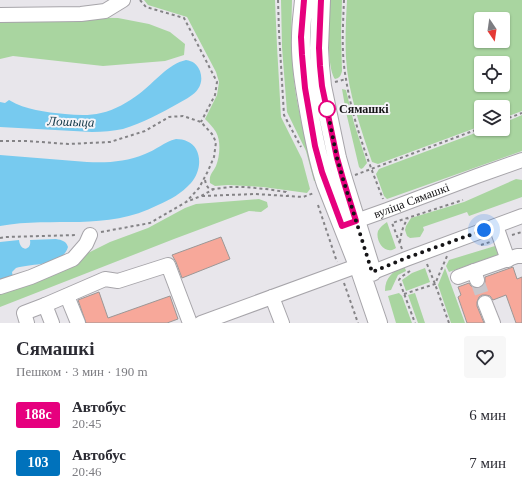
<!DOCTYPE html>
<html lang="ru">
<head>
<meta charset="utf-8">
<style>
  :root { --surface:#fff; --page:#f7f7f7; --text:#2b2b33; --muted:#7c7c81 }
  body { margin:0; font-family:"Times New Roman",serif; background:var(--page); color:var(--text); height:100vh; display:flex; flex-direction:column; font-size:15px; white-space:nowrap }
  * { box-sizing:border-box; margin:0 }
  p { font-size:13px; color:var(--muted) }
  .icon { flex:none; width:22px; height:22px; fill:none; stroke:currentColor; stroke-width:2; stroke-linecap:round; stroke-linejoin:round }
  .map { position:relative; height:323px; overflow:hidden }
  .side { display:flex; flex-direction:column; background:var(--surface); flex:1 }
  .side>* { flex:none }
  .badge { padding:0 8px; border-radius:3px; font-size:14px; line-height:26px }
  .needle { width:26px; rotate:167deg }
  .tools { position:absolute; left:474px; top:12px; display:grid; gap:8px }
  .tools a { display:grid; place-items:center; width:36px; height:36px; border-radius:4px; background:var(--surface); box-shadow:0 1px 3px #0004; font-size:20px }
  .you { position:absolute; width:20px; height:20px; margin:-10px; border:3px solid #fff; border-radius:50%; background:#1a73e8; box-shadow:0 0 0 6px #1a73e833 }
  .map>.badge { position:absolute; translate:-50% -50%; box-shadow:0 0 0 2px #fff }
  .round { display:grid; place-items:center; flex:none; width:42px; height:42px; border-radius:4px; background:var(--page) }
  .summary { display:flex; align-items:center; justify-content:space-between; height:68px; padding:0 16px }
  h1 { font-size:19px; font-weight:800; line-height:30px }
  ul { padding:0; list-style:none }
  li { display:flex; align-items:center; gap:12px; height:48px; padding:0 16px }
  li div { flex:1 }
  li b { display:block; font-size:15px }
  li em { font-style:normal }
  li .badge { min-width:44px; font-weight:700; text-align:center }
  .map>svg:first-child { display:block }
  .green { fill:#a9d5a0; fill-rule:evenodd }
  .water { fill:#77caef }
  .building { fill:#f7a89a; stroke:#9c9796 }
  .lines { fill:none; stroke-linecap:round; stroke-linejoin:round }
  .minor-tunnel { stroke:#c8c6cb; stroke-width:14; stroke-dasharray:14 7; stroke-linecap:butt }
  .minor-casing { stroke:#a7a5aa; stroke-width:16 }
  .major-casing { stroke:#a7a5aa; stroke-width:20 }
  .path { stroke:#848386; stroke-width:2; stroke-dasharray:3 3; stroke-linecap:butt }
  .minor { stroke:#fff; stroke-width:14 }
  .major { stroke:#fff; stroke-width:18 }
  .line-casing { stroke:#fff; stroke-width:9 }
  .line { stroke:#e6007e; stroke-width:6 }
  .walk { stroke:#151416; stroke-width:4; stroke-dasharray:0 7.2 }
  .stop-dot { fill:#fff; stroke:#e6007e; stroke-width:2 }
  .labels { text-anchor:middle; stroke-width:4; stroke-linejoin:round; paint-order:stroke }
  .stop-label { font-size:12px; font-weight:bold; fill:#151416; stroke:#f5f4f8; text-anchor:start }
  .street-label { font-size:12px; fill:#151416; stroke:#f5f4f8 }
  .water-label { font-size:13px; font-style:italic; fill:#143a4a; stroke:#f5f4f8 }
</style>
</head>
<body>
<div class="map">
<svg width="522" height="323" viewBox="0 0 522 323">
  <rect width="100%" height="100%" fill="#e8e6eb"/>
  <path class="green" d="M144,0H275L277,46L281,117L302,159L310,189L307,193L263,187L228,185L215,186L210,183C209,174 212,174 216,166C220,156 221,141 216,132C213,127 209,123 205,119L217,95L219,82L216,72L187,17L148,5Z
    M281,0H292C291,35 291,71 298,106C303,131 309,156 316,181H314L306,151L287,112L282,47Z
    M330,0H342L341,34L342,71C341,75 340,78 335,79C326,67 329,16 330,0Z
    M347,0H522V111L503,118V107H481V126L378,164L372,162C361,129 348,93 346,58C345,39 346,19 347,0ZM481,19H503V41H481ZM481,63H503V85H481Z
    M54,17L118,18L149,24L170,32L185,44L184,55L165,61L103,66L13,56L0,59V18Z
    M342,89L346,90L354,123L367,163L363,168L361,169L359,167L346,112Z
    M522,115V151L387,199L384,196L376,174L379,169L486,129H503V123Z
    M516,179L522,180V197L469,216L467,212L423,227L424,230L420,237L410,238L407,236L405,230L406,226L411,218L464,202Z
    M259,199L267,202L268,207L261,212L249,211L174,239L0,307V292L86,254L110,242L148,228L185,208L196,204Z
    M387,222L396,248C385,256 375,241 378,231C380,227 384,224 387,222Z
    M495,246L498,247L500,254L449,272L446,266L449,260Z
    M404,265L406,271L398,275L391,290L385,291C385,277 393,272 404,265Z
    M425,268L430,282L406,291L402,280L412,273Z
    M445,268L465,323H451L438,285Z
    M399,293L402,296L412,323H396L388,296Z
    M415,293L425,323H418L408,295Z"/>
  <path class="water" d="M186,60C193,61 197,64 200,71C202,77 202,83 198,89C194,95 186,99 179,103C161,113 143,123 123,129C113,131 103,132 92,132L0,127V102L5,103L9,100C26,110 45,112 65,114C77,115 89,116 101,113C115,110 128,102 139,94C155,82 168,64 186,60Z
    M176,139C184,139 192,142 196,149C202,160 199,174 191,183C182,193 170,200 158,205C106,232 54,216 0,226V155L87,162C107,163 126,162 145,154C156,150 164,142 176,139Z
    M56,239C62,240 66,241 68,247C62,267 31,263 16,268L12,272L13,278L0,282V242L19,240C20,252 32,251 30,240Z"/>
  <path class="building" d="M221,237L230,259L182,278L176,262L172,255Z
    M513,267L517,279L522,277V323H516L506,295L493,300L490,296L486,295H482L479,297L477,302V306L484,323H467L458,297L461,295L458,287L469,283L471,286L475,288H480L484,285L485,282V277Z
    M99,292L108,318L170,296L178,319L167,323H86L78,300Z"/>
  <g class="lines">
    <path class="minor-tunnel" d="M477,280L485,303"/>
    <g class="minor-casing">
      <g id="minor">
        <path d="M0,15L81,14L105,11L123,0"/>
        <path id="s1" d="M356,221L387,210L477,176L522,160"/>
        <path d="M496,226L508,260"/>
        <path d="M363,276L406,259L522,216"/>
        <path d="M458,277L474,271"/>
        <path d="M477,280L474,271L517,256H522"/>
        <path d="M0,287L31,277L73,259L86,244L90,235"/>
        <path d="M67,296L78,323"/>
        <path d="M272,297L282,323"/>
        <path d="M485,303L493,323"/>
        <path d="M45,305L105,279L118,281L168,265L190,323"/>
        <path d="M27,323L24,313L45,305L52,323"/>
        <path d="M201,323L368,262"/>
      </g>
    </g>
    <g class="major-casing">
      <path id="major" d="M304,0C303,12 301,24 301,37C300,65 306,94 311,122C315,143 319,164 326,184L361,273L378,323
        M321,0L319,48L320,66L322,86L337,158L343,179L372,272"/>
    </g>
    <path class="path" d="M140,0L146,7L184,18L217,82L215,95L201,122
      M278,0L279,32L284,115L301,147
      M344,0C343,26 341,53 346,79C352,119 368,161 383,199
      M335,82L346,79
      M503,120L522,113
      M0,141H27L68,144L110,142L145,131L169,117L183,116L201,122L212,134L216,142L214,157L208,171L199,188L186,202
      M355,175L481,128
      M205,180C206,185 208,190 213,189
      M202,196L255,194L303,197L314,193
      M318,205L337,262
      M101,232L150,223L186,202L201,196L214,189L230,187H244L266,189L286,192L288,196
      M512,235L522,232
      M0,238L5,237L77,235
      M400,242C401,233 403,226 408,218
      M481,245L490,242
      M402,249L392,223L463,200
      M427,264L435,284L449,323
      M410,271L401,277L399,280L415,323
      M344,283L358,323
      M404,294L435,284L447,256"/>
    <use href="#minor" class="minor"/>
    <use href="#major" class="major"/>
  </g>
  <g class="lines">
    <g class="line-casing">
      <path id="line" d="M304,0L301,37L302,55L305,88L315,146L322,172L342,226L356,221L343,179L337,158L322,86L320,66L319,48L321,0"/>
    </g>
    <use href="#line" class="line"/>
    <path class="walk" d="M327,109L337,158L343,179L372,272L406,258L484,230"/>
  </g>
  <circle class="stop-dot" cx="327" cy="109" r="8"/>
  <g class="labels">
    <g class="stop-label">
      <text x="339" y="113">Сямашкі</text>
    </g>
    <g class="street-label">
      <text dy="4" stroke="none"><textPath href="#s1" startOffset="59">вуліца Сямашкі</textPath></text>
    </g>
    <g class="water-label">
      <text transform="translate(71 121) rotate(2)" y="5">Лошыца</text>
    </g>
  </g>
</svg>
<div class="tools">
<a><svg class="needle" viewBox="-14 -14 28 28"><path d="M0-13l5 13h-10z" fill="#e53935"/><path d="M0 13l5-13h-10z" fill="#7c7c81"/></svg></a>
<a><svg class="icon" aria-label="locate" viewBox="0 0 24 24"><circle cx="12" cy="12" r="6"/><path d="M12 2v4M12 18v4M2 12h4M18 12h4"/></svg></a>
<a><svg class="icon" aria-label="layers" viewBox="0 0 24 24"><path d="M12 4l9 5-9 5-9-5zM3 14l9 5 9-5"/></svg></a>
</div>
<div class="you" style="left:484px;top:230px"></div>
</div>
<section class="side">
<div class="summary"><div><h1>Сямашкі</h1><p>Пешком · 3 мин · 190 m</p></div><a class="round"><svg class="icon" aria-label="heart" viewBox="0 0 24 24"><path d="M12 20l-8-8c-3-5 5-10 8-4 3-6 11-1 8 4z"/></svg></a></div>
<ul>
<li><span class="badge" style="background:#e6007e;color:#fff">188с</span><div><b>Автобус</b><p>20:45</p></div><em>6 мин</em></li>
<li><span class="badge" style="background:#0072bc;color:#fff">103</span><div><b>Автобус</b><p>20:46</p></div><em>7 мин</em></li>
</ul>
</section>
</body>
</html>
